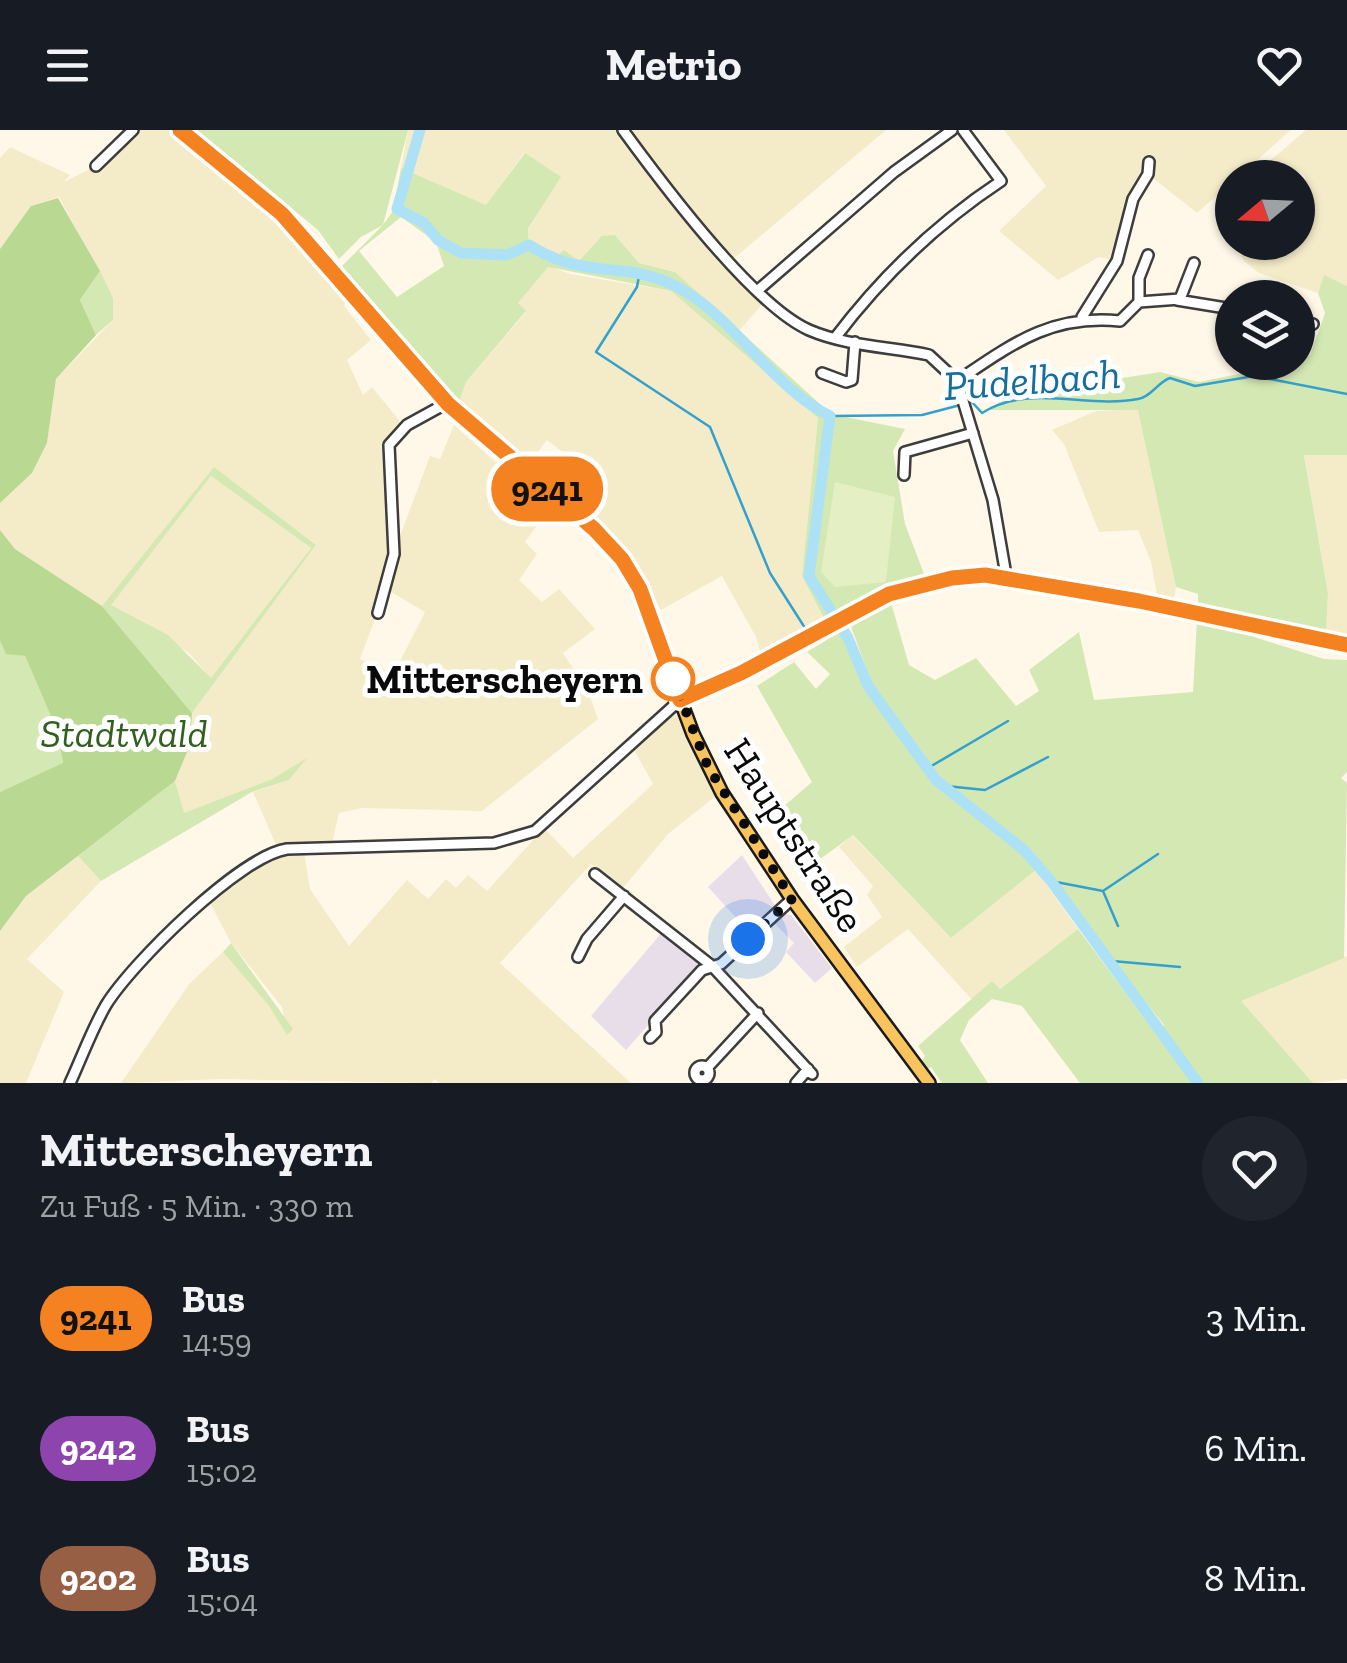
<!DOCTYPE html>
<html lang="de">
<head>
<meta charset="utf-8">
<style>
  :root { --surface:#171b24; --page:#20242c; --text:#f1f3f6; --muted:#9ea1a6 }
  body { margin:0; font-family:"Zilla Slab",serif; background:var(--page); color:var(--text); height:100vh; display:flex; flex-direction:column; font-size:38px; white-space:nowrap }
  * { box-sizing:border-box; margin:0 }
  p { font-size:32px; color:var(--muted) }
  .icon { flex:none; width:55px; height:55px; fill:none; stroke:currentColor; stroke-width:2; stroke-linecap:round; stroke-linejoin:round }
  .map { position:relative; height:953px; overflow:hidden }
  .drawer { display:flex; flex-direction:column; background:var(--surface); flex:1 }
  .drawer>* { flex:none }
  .badge { padding:0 20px; border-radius:32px; font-size:35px; line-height:65px }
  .needle { width:65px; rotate:251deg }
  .controls { position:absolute; left:1215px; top:30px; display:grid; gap:20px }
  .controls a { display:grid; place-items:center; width:100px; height:100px; border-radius:50%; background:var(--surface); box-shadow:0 2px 8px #0004; font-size:50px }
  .you { position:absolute; width:50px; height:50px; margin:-25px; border:8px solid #fff; border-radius:50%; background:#1a73e8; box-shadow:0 0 0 15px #1a73e833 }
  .map>.badge { position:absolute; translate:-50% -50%; box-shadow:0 0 0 5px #fff }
  .round { display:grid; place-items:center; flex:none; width:105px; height:105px; border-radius:52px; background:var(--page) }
  .head { display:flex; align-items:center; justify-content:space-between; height:170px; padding:0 40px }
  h1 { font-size:48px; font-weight:800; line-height:75px }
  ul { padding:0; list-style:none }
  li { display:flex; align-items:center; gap:30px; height:130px; padding:0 40px }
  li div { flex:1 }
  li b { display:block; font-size:38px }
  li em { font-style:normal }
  li .badge { min-width:110px; font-weight:700; text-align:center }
  header { display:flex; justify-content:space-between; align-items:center; height:130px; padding:0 40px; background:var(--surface); font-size:45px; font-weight:800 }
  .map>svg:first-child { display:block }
  .industrial { fill:#e7deea }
  .farmland { fill:#f4ecc9; fill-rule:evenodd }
  .green { fill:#d4e8b3; fill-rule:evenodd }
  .forest { fill:#b9d992 }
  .pitch { fill:#e5efc4 }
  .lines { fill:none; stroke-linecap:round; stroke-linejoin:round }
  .stream { stroke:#34a0cd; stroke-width:2.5 }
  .river { stroke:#ade2f6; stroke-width:11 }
  .minor-casing { stroke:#3d3d3d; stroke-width:14 }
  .major-casing { stroke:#1b1b1b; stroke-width:16 }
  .minor { stroke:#fff; stroke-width:9 }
  .major { stroke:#f9c35d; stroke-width:11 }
  .line-casing { stroke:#fff; stroke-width:22 }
  .line { stroke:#f58220; stroke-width:15 }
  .walk { stroke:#0a0a0a; stroke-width:10; stroke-dasharray:0 18 }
  .stop-dot { fill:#fff; stroke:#f58220; stroke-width:5 }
  .labels { text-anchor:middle; stroke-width:10; stroke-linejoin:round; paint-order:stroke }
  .stop-label { font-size:40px; font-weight:bold; fill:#0a0a0a; stroke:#fff; text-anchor:end }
  .park-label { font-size:40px; font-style:italic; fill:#31611c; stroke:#fff }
  .street-label { font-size:40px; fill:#0a0a0a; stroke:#fff }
  .water-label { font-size:42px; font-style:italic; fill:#156e9b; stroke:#fff }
</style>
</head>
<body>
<header><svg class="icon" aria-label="menu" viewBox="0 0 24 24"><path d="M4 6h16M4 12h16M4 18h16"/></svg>Metrio<svg class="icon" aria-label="heart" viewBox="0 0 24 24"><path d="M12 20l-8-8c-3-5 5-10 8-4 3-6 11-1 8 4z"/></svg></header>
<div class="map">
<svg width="1347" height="953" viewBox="0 0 1347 953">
  <rect width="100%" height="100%" fill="#fff8e8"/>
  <path class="industrial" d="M742,725L776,777L749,802L708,757Z
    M783,784L791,785L832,838L815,853L786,822L794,813L773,792Z
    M664,800L697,831L696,841L626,920L591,886Z"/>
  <path class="farmland" d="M136,0H173L270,79L349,163L344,176L371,210L347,230L363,265L372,257L403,295L390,310L397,414L430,326L440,329L454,295L540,372L553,373L525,412L537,424L519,450L542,472L559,459L595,499L563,523L588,561L598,589L482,681L363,678L339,683L332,714L277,717L253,662L289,650L304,630L272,649L183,684L175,651L190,615L192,583L316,415L214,338L102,476L15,419L0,400V373L32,343L47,313L56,249L113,190V168L59,67L31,76L0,119V28L10,17L70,45L64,52L96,36ZM386,459L425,482L394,543L360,529Z
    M408,0H886L731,131L766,170L738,202L675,142L639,133L615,105L602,107L579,132L553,131L529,115L528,100L560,48L524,23L486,76L401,38Z
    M1004,0H1291L1197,83L1149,45L1133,69L1117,131L1099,127L1058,150L999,101L1046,56Z
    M1306,0H1347V156L1324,146L1318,163L1259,143L1244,131L1235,113L1298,112V56L1306,48L1301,42L1294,47H1251Z
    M548,136L570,144L671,161L818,288L802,446L829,498L763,532L756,507L722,446L661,480L623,414L579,374L591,344L547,310L528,335L460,270L466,252L526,182L517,174Z
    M1139,279L1176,457L1174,469L1157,464L1151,432L1138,400L1099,402L1064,314L1052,300L1096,281Z
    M1304,324L1347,325V506L1326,502L1328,462Z
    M211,346L311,418L211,549L189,523L110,475Z
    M673,585L683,587L717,665L668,704L623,758L591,734L500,833L631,953H440L434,949L432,953L221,949L121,953L190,853L223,822L269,876L287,904L282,877L231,813L209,771L248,736L273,724L304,722L310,759L349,816L407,750L428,769L446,749L456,758L468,745L487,761L544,698L573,728L653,654L633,618Z
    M852,705L951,808L1036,740L1078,799L1000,859L991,852L972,870L908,799L857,837L844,817L882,787L867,765L873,756L839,717Z
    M78,726L101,751L27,829L64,862L26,953H0V801L26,766Z
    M1347,826V949L1313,953L1240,871Z"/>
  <path class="green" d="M197,0H408L383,95L393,81L401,38L486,75L525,23L561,47L528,99L529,116L552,130L564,120L579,131L602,106L615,105L639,133L675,142L831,284L905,299L893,321L905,394L926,449L900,454L827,494L802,446L818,288L671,161L548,137L518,173L526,181L466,252L460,270L412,225L342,136L383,95L361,107L339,129L318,100ZM401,87L436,112L444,136L397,167L359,121Z
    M100,141L113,168V190L96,205L80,170Z
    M1324,145L1347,156V325H1304L1328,463L1326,502L1198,474V464L1176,457L1138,280H987L1011,266L1160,242L1199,252L1298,232L1310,225L1325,183L1318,163Z
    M214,337L316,415L192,583L102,476ZM211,346L311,418L211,548L168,505L111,475Z
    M890,469L909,535L935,550L976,528L1016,576L1039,561L1029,540L1079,502L1094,570L1193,562L1197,489L1255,503L1254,507L1324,529L1347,530V642L1341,648L1347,653L1344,828L1241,871L1313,953H1080L1022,876L992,869L969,890L960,910L988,953H942L931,937L925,941L920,935L925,926L918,916L992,851L1000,859L1078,799L1158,906L1164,895L1024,720L936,650L924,624L872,554L849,491Z
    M841,501C867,557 897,615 942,658C972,687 1010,708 1036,740L951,808L853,705L804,741L779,706L792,690L784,676L812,652L757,556L794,532L816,559L830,544L807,522Z
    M0,511L6,523L25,526L56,598L63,634L0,662Z
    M307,628L289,650L252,662L101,751L78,726L175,651L184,683L272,649Z
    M231,813L293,899L287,905L269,876L223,822Z"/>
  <path class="forest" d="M58,68L100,141L80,170L96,205L56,249L47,313L32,343L0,373V119L31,76Z
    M0,400L15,419L102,476L192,583L190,615L175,651L26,766L0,801V662L63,633L56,598L25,526L6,524L0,511Z"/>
  <path class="pitch" d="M835,352L895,367L886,452L835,457L821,442Z"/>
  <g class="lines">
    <path class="stream" d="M639,146L637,157L596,222L710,297L770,443L805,498
      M830,286L922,285L972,272L982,283C1029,253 1087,279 1138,269C1151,267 1158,252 1170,248L1195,256L1254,246L1347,264
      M928,638L1008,591
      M946,656L985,660L1048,627
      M1051,751L1103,761L1158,724
      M1103,761L1118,796
      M1112,831L1180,837"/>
    <path class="river" d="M420,0L397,79L424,93L438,110L461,123L507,125L529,115C584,150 620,131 669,153C730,179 768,255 830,286L809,446L848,508L868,556L936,650L1024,720L1051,751L1198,953"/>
    <g class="minor-casing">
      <path id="minor" d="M623,0C661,52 753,175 809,200C846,216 891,217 929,225L957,251L993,370L1006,445
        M96,36L133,0
        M757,161L894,42L952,0
        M1177,170L1232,179
        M1139,172L1180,169L1194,133
        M1082,187L1117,131L1133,69L1148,44L1149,32
        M1298,191L1313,194
        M835,208C882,146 936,94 1001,51L963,0
        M822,243L846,252L852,250L855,212
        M957,251C1012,214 1051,184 1120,191L1139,172V148L1148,125
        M904,345L905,322L973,303
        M378,483L394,424L389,315L407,295L447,273
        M595,744L712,836L812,944
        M578,827L587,809L624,766
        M650,908L656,902L655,891L702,840L721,834L792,769
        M695 943a7 7 0 1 1 14 0a7 7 0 1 1-14 0Z
        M707,938L758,883
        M70,953C82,927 92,899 106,875C132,833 240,726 287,719L494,713L535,701L680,570L741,543L889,464L952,447L1006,445L1347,515
        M796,953L808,939"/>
    </g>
    <g class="major-casing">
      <path id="major" d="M180,0L282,84L447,273L595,399L622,429L639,459L693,604L722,663L792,769L929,953"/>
    </g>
    <use href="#minor" class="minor"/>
    <use href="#major" class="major"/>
  </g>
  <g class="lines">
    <g class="line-casing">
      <path id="line" d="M180,0L282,84L448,274L594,399L622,429L640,459L680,570L741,543L889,464L952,448L985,445L1139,471L1347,515"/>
    </g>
    <use href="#line" class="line"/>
    <path class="walk" d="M673,549L708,637L792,769L748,809"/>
  </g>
  <circle class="stop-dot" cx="673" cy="549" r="20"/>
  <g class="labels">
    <g class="stop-label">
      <text x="643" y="563">Mitterscheyern</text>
    </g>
    <g class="park-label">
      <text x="124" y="617">Stadtwald</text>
    </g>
    <g class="street-label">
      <text transform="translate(795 705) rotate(57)" y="14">Hauptstraße</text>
    </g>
    <g class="water-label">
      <text transform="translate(1032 249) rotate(-4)" y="15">Pudelbach</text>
    </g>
  </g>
</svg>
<div class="controls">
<a><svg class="needle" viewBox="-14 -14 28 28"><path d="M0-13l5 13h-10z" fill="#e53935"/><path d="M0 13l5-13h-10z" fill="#9ea1a6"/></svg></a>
<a><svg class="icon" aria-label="layers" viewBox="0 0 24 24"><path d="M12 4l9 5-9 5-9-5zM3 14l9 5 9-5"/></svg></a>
</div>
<div class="you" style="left:748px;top:809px"></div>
<b class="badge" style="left:547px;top:359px;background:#f58220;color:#111">9241</b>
</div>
<section class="drawer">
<div class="head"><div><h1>Mitterscheyern</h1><p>Zu Fuß · 5 Min. · 330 m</p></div><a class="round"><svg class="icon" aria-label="heart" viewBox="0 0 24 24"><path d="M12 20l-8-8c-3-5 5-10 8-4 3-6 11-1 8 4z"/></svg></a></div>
<ul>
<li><span class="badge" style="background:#f58220;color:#111">9241</span><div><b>Bus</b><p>14:59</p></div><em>3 Min.</em></li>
<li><span class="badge" style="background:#8e44ad;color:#fff">9242</span><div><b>Bus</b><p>15:02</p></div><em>6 Min.</em></li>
<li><span class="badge" style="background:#975f44;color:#fff">9202</span><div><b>Bus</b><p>15:04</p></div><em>8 Min.</em></li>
</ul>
</section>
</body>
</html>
